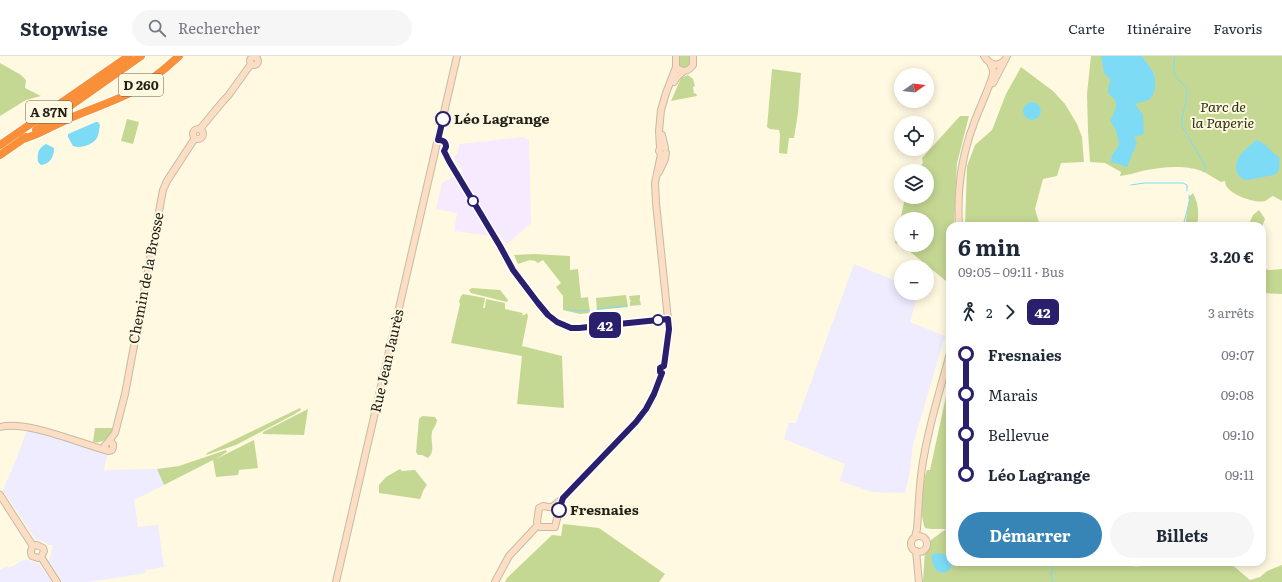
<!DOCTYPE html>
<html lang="fr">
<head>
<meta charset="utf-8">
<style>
  :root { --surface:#fff; --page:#f6f6f7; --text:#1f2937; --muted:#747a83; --line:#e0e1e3; --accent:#3785b7 }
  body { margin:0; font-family:Literata,serif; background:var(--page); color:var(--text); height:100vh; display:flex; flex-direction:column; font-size:15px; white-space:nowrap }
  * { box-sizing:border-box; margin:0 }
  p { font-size:13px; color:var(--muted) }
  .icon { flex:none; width:22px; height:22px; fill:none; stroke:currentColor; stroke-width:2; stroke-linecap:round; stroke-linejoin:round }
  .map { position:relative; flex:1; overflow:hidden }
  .details { position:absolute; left:946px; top:166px; width:320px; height:344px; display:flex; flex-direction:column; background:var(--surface); border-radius:12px; box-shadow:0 2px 10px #0003 }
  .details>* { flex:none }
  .badge { padding:0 8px; border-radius:6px; font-size:14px; line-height:26px }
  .needle { width:26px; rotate:76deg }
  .fabs { position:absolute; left:894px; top:12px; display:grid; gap:8px }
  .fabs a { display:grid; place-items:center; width:40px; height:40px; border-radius:50%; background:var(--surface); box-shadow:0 2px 10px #0003; font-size:20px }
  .map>.badge { position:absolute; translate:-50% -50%; box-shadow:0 0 0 2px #fff }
  .legs { display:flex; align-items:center; gap:6px; height:44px; padding:0 12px; font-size:13px }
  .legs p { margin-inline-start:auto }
  .head { display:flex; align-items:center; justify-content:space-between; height:68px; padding:0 12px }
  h1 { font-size:22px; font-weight:700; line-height:30px }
  .cta { display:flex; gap:8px; margin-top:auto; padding:8px 12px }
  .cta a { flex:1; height:46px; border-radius:24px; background:var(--accent); color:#fff; font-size:16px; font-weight:700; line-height:46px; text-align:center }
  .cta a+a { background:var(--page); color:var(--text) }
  ul { padding:0 12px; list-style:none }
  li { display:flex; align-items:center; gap:14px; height:40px; font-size:15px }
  li i { display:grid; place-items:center; width:6px; height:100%; margin:0 5px; background:currentColor }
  li i::after { content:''; width:10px; height:10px; margin:-5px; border:3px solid; border-radius:50%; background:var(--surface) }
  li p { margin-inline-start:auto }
  li:first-child i { background:linear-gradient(#0000 50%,currentColor 0) }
  li:last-child i { background:linear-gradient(currentColor 50%,#0000 0) }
  header { display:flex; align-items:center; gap:24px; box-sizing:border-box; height:56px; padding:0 20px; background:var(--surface); border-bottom:1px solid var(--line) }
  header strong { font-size:19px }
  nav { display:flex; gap:22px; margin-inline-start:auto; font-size:14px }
  .search { width:280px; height:36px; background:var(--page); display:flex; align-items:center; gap:10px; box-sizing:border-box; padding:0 14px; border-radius:22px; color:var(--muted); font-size:15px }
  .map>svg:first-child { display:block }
  .commercial { fill:#f6eafe }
  .industrial { fill:#eeecfe }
  .green { fill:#c5d893; fill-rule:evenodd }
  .water { fill:#7edbf6 }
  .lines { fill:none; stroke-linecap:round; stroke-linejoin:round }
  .stream { stroke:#7edbf6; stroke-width:1 }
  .secondary-casing { stroke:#c2bda5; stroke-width:8 }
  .highway-casing { stroke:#fff; stroke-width:10 }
  .secondary { stroke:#fddec4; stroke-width:6 }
  .highway { stroke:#f99039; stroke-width:8 }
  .line-1-casing { stroke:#fff; stroke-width:9 }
  .line-1 { stroke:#291f6c; stroke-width:6 }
  .stop-1-dot { fill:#fff; stroke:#291f6c; stroke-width:2 }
  .labels { text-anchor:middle; stroke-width:4; stroke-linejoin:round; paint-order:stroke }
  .shield { fill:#fff9e1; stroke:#646053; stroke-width:1 }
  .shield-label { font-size:13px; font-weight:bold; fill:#211f16 }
  .park-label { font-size:14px; font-style:italic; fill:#2a3213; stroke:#fff9e1 }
  .stop-label { font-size:14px; font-weight:bold; fill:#211f16; stroke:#fff9e1; text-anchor:start }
  .street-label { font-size:14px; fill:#211f16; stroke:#fff9e1 }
</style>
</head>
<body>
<header>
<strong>Stopwise</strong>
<div class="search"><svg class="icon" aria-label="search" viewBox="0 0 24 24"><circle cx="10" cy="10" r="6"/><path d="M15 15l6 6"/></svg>Rechercher</div>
<nav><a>Carte</a><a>Itinéraire</a><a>Favoris</a></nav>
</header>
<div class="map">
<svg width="1282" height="526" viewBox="0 0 1282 526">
  <rect width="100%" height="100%" fill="#fff9e1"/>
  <path class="commercial" d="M523,81L529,84L531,167L507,188L498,177L491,180L454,175L457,157L436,153L442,127L463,115L454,102L458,96L459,88Z"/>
  <path class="industrial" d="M854,208L901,227V237H918L910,266L945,280L913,388L909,421L905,437L872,436L840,425L845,408L784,383L789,367H796Z
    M31,374L108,397L104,413L105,416L107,414L157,413L164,429L134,444L138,471L158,469L164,511L146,514L145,517L140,518L88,526H63L49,505L53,489H49L43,485L36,484L3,434L16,404L26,377Z
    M26,503L39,508L52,526H0V514L7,510L9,512Z"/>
  <path class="green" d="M678,0H691L692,6L689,11L683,12L679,10Z
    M1091,0H1282V145L1273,140C1271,141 1268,144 1265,145C1256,148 1232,139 1227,131C1226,130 1225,127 1225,125L1221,126C1215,123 1210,119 1204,116C1186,108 1161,111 1142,115C1135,117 1128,119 1120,120L1121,116L1105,107L1090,106L1088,76L1087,38Z
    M0,7L21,19L26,24L25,32L41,40L26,44L0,60Z
    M1021,11L1053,35L1065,48L1077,68L1082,81L1084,106L1061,107L1057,120L1043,123L1035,153L1040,170H965L967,110L975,89L992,74L1006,38ZM1033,46L1039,50L1041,55L1039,60L1034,63L1027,62L1024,53L1027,48Z
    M772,13L801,17L798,57L794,82H789L787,98L779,97L780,79L779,74L770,73L767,71Z
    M688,19L693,23L695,30L693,31L694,38L696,37L697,40L671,45L681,22Z
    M960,60H969L957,107L954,170H950V242L946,225L902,189L895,187L905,142L927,141V115H916L923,107L922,102ZM901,163H927V189H901Z
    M127,63L139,66L133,88L121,85Z
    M1193,137C1199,148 1199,158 1197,170H1185L1189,143L1188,142Z
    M1259,154L1265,163L1262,171V170H1248L1253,159Z
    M534,198L570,200V214L578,213L581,242L588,241L590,257L580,258L563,254V240L556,231L561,227L543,204L538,207L535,205L530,204L518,208L514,199Z
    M1262,212L1269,214L1282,213V238L1262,237Z
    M472,232L500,234L508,244L507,246L471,237L469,234Z
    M463,238L485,242L483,252H485L486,243L505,247V253L523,257L522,259H524L527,257L528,260L522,290L562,300L564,352L517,348L522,300L451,287L460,248L459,245L461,240Z
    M626,239L628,251L597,254L596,242Z
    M640,239V243L639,244H640L641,249L630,250V246L631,244H630L629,240Z
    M950,322V506H1126C1139,514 1136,509 1149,508C1152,507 1156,509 1159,510L1166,506H1229L1250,524L1260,521L1267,515L1282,509V526H923L925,492L931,484L946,473H931L925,472C919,458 922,428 927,414H930Z
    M300,352L301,354L293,359L236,389L206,399L207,397Z
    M308,353L304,379L263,378V376Z
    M423,360L435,361L437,364C436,370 434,371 432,376C430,385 436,395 428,402L422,399H418L416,396L419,363L421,361Z
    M95,372H113C110,382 103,388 93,386Z
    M254,384L258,412L239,414L238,419L216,421L213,404L164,429L157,413L179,410L226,394L227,396L216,403Z
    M400,413L402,415L415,414L427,429L424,433L420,443L379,437V429L386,421Z
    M563,468L599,472L665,518L659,526H505L507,522L552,479L561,480Z"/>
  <path class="water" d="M1101,0H1142C1145,5 1150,10 1153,16C1156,23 1157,37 1150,43C1146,46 1140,46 1135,48L1143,59L1144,76L1142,79L1134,81L1137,87L1127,111C1121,110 1117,106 1111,107L1112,99L1119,89C1118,80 1116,72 1110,65C1113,59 1119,49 1114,43C1112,40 1109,40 1108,36C1108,32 1110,27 1110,23L1104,17Z
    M1023 55a9 9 0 1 1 18 0a9 9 0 1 1-18 0Z
    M96,66H98L100,69C99,73 99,78 97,82C92,89 81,93 73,90L68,81V78Z
    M1256,84C1265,86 1271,96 1279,101C1282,121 1273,119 1258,122C1253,123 1249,124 1245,124C1240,122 1236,117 1236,112C1237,97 1246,94 1256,84Z
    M46,88L54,92C54,101 50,108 41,109L38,106C37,98 38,92 46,88Z
    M937,497L943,498L950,501V506H954C952,509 950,515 946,516C937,520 930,506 932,499Z"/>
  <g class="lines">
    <path class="stream" d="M1175,0C1172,18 1174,21 1187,32L1186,46L1182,62V70L1204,108L1205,112L1203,116
      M1131,129L1144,127H1183L1187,129V135
      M1183,170L1190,143L1189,139
      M568,253L578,255L589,254
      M597,253L627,250
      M1053,526L1051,519L1054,506"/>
    <g class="secondary-casing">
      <path id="secondary" d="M676,0V11C682,17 688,16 693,9V0
        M984,0C989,8 996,12 1004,5
        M250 5a4 4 0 1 1 8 0a4 4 0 1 1-8 0Z
        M674,26L677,21L684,15
        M993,27L1007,0
        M193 78a5 5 0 1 1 10 0a5 5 0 1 1-10 0Z
        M200,73L224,44L228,40L251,8
        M662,79L665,92
        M659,116L665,103L666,97
        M959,170C957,136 961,102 973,70C979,52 988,36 993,18V14L990,7
        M664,310L669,273L656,147L655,127L661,98L659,95L660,92L659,75L661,54L666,37L676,11
        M0,371C27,364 81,388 109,395L112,394L113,391V388L111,386H108L105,389V392L107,394
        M108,386L115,377L125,338L163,134L167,125L195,82
        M0,439L33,490
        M552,451L562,443L636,366L646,353L654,338L662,317
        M538,469L540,471H555L559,454
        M911 488a8 8 0 1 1 16 0a8 8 0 1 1-16 0Z
        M915,481L917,473C919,449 919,424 924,400C930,365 941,331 950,297
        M33,490L37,489L43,492L44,495L41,501
        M33,490C31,494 30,496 32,500L38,502L41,501
        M916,495L919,526
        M41,501L57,526
        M336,526L457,0
        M495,526L509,500L538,469L537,466L539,452L543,450L555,452L558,456"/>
    </g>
    <g class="highway-casing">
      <path id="highway" d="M36,74L141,0
        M23,83C39,79 52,70 68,63C88,54 110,47 130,37C148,27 164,14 179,0
        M0,89L129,0
        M0,99L26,81"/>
    </g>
    <use href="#secondary" class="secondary"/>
    <use href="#highway" class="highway"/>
  </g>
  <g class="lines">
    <g class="line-1-casing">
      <path id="line-1" d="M443,63L438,84C443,84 446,85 446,91L444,95L449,105L500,190L513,214L538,247L548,259L557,266L571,272H579L668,263L669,273L664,310L660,312V316L662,317L654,338L646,353L636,366L563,442L559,454"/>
    </g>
    <use href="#line-1" class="line-1"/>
  </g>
  <g class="stop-1-dot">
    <circle cx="443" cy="63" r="7"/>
    <circle cx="473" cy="145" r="5"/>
    <circle cx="658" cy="264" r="5"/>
    <circle cx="559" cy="454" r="7"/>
  </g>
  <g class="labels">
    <g class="shield">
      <rect x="119" y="18" width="44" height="22" rx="3"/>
      <rect x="26" y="45" width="46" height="22" rx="3"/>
    </g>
    <g class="shield-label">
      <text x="141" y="34">D 260</text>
      <text x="49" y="61">A 87N</text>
    </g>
    <g class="park-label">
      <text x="1223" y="56">Parc de<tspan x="1223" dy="16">la Paperie</tspan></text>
    </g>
    <g class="stop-label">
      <text x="454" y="68">Léo Lagrange</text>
      <text x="570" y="459">Fresnaies</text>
    </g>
    <g class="street-label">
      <text transform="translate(146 222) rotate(-79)" y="5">Chemin de la Brosse</text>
      <text transform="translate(387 305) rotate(-77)" y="5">Rue Jean Jaurès</text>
    </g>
  </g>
</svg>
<div class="fabs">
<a><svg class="needle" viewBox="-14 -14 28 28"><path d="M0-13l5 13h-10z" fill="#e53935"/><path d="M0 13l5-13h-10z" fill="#747a83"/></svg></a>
<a><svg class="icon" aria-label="locate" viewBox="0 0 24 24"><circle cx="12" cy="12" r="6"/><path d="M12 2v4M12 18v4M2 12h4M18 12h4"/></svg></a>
<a><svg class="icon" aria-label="layers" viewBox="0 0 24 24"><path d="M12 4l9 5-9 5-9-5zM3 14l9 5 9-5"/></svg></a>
<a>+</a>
<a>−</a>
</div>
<b class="badge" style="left:605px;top:269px;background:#291f6c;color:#fff">42</b>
<section class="details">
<div class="head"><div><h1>6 min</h1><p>09:05 – 09:11 · Bus</p></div><b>3.20 €</b></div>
<div class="legs"><svg class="icon" aria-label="walk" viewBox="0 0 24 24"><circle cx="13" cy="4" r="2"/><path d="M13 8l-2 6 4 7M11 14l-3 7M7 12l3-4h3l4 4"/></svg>2<svg class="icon" aria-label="forward" viewBox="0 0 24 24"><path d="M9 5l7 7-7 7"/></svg><b class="badge" style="background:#291f6c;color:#fff">42</b><p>3 arrêts</p></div>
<ul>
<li><i style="color:#291f6c"></i><b>Fresnaies</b><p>09:07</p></li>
<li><i style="color:#291f6c"></i><span>Marais</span><p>09:08</p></li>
<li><i style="color:#291f6c"></i><span>Bellevue</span><p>09:10</p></li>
<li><i style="color:#291f6c"></i><b>Léo Lagrange</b><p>09:11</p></li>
</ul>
<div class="cta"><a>Démarrer</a><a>Billets</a></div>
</section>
</div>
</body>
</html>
